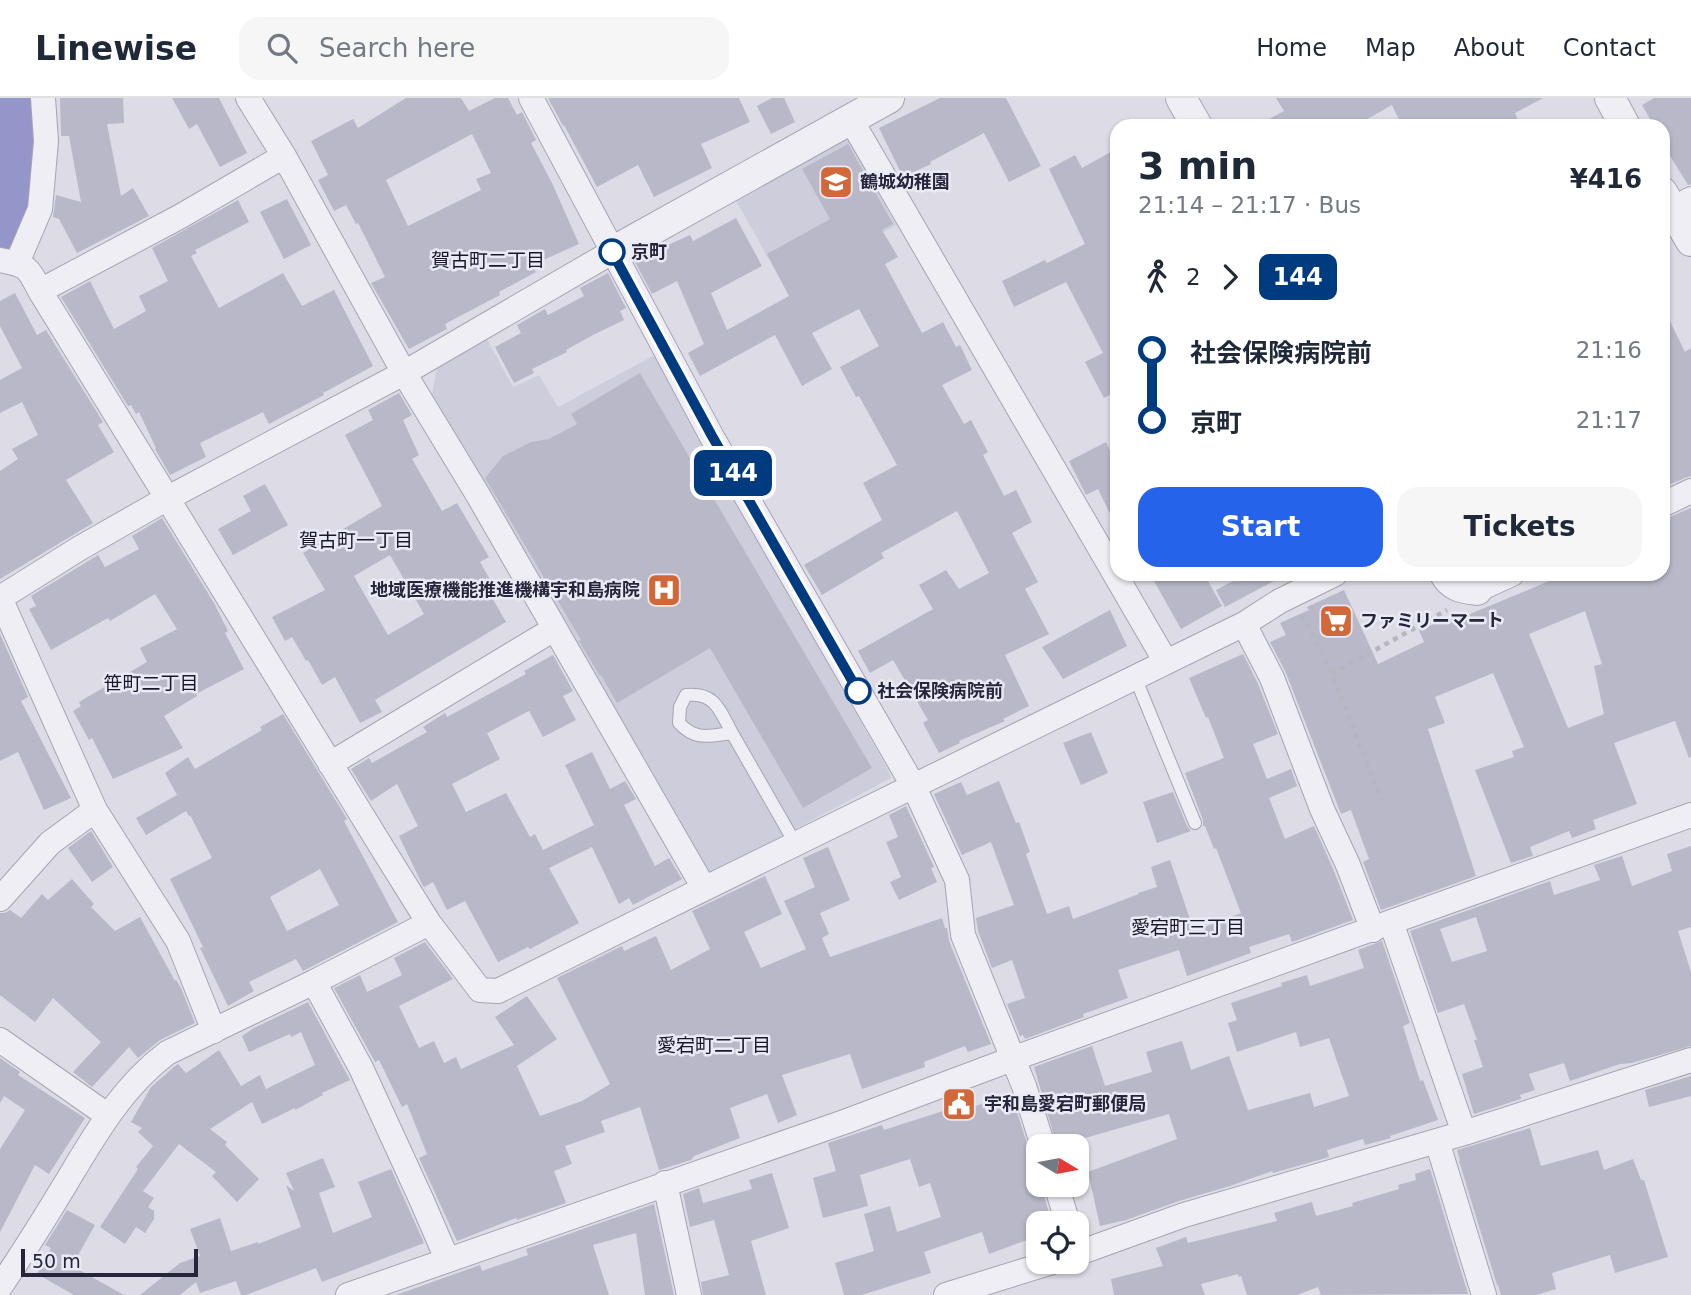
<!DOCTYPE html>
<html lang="en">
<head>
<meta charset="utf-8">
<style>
  :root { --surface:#fff; --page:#f6f6f7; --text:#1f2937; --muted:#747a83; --line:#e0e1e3; --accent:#2563eb }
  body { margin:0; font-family:"DejaVu Sans","Noto Sans JP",sans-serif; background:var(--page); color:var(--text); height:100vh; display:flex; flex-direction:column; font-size:26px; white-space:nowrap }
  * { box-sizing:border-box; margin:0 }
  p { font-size:23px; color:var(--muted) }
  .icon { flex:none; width:38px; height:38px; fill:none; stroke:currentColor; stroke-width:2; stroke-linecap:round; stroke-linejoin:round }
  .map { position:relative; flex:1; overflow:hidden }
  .panel { position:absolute; left:1110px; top:21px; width:560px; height:462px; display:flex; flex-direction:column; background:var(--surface); border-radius:21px; box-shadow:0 2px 5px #0004 }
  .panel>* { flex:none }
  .badge { padding:0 14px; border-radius:10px; font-size:24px; line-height:46px }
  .needle { width:46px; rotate:100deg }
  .fabs { position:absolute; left:1026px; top:1036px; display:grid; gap:14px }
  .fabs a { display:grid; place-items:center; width:63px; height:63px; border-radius:14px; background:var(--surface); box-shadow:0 2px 5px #0004; font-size:35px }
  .scale { position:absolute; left:21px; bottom:18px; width:177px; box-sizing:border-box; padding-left:7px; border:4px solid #27253c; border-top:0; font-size:19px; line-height:24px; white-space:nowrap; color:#27253c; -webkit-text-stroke:5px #eaeaf4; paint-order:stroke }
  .map>.badge { position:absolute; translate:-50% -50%; box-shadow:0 0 0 4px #fff }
  .legs { display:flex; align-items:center; gap:10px; height:77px; padding:0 28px; font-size:23px }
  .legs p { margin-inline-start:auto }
  .head { display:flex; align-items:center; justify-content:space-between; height:119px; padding:0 28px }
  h1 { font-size:38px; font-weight:800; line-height:52px }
  .primary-button { display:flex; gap:14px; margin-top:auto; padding:14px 28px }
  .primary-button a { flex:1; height:80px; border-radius:21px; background:var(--accent); color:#fff; font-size:28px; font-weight:800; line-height:80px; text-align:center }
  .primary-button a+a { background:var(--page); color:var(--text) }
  ul { padding:0 28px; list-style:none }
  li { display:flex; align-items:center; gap:24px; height:70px; font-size:26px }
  li i { display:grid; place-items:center; width:10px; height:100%; margin:0 9px; background:currentColor }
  li i::after { content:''; width:18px; height:18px; margin:-9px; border:5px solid; border-radius:50%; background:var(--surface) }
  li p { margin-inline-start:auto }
  li:first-child i { background:linear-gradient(#0000 50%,currentColor 0) }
  li:last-child i { background:linear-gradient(currentColor 50%,#0000 0) }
  header { display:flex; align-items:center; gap:42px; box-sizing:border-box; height:98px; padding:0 35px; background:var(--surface); border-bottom:2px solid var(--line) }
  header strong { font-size:33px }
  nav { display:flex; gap:38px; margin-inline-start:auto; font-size:24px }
  .search { width:490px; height:63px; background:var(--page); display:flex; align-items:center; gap:18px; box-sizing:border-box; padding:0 24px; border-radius:21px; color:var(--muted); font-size:26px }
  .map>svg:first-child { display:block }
  .built { fill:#cecddb }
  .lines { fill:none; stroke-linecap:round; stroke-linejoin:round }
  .river { stroke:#9495c8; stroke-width:42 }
  .building { fill:#b9b8c9; fill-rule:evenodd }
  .service-casing { stroke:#a6a4b3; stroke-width:14 }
  .minor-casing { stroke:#a6a4b3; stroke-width:26 }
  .tertiary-casing { stroke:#a6a4b3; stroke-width:32 }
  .path { stroke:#b6b6c0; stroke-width:4.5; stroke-dasharray:5 5; stroke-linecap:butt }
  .service { stroke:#eeeef4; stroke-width:12 }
  .minor { stroke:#eeeef4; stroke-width:24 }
  .tertiary { stroke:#eeeef4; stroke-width:30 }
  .line-1-casing { stroke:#fff; stroke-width:16 }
  .line-1 { stroke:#003b80; stroke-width:10 }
  .stop-1-dot { fill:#fff; stroke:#003b80; stroke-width:3.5 }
  .labels { text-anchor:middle; stroke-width:5; stroke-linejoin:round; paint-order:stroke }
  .poi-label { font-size:18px; font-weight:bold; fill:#27253c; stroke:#eaeaf4; text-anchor:start }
  .stop-label { font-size:18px; font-weight:bold; fill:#27253c; stroke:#eaeaf4; text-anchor:start }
  .neighbourhood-label { font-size:19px; fill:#1a172d; stroke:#eaeaf4 }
</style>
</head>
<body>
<header>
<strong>Linewise</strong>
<div class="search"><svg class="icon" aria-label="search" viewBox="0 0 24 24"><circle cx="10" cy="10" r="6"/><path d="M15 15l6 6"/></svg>Search here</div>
<nav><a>Home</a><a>Map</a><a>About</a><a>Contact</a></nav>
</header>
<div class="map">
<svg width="1691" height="1197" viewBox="0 0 1691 1197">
  <rect width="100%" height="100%" fill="#dcdbe6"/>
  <path class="built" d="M846,36L896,127L785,190L734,99Z
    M487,241L513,289L539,277L558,309L655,257L889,674L891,680L713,775L703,773L431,301L437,270Z"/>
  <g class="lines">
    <path class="river" d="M0,142L5,135L17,82L16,0"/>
  </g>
  <path class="building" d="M60,0H123L124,25L107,26L121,98L133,90L149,118L77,155L59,121L53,119L56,97L81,104L69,38H61Z
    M172,0H219L247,55L220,69L197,26L189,31Z
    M406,0H461L469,13L495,0H508L517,17L522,14L536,42L531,45L552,85L579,146L532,167L536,174L499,194L500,197L445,226L447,231L409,251L371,185L385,179L358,125L356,126L346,107L334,113L318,82L328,77L311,43L353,21L358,30ZM472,36L491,75L476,81L481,92L408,128L386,82Z
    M548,0H739L750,24L701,46L712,70L654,99L638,67L597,89L564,27L563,28Z
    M772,0H784L795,24L771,36L757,8Z
    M940,0H1006L1041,68L1009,84L984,35L930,64L931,66L903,79L879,30Z
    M1276,0H1543L1515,15L1521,28H1402L1392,7L1355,28H1256L1284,13Z
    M1654,0H1691V86L1688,87L1664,48L1662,43V28H1654L1642,7Z
    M848,46L893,126L882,132L898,159L885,166L922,235L943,224L956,249L960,247L972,272L942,287L964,326L971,322L988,354L983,357L1004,398L1016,392L1032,424L1012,435L1038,484L1025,491L1049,536L1005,557L1029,608L1003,621L1005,623L959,643L960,645L939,655L923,625L928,622L893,562L870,575L858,553L933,511L919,487L946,472L959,491L989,475L957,413L881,455L884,460L822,497L804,467L882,422L863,385L897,367L859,298L856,299L840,269L879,248L859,211L812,235L832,271L802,288L775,237L700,278L688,255L704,246L677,183L652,196L634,162L654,151L655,153L690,137L693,143L736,120L762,168L711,195L727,232L789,198L767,156L830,121L802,71Z
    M1116,51V294L1104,300L1085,264L1103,255L1066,184L1014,209L1002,183L1045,162L1047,165L1085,146L1049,71L1075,57L1082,70Z
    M287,101L311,147L284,161L260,114Z
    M238,102L249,124L195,152L197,155L191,158L219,210L283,175L302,208L334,192L373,268L323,295L324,297L269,326L263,314L200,345L206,359L170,377L155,351L156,350L139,314L136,316L131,307L128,308L61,199L90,183L114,231L146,213L139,198L168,183L152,150Z
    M608,175L626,210L620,213L624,222L593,237L566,252L567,254L532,271L534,275L514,285L495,249L521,235L517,227L545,211L548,217L584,198L580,190Z
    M15,195L37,237L46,232L103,324L98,327L114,354L66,382L93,425L0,481V373L18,361L12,351L38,337L22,304L0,315V282L22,270L0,228V203Z
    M1662,207L1685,254L1691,250V378L1685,380L1662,390Z
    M640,275L872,670L803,710L710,550L617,605L601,577L600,578L579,543L581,542L485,380L503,358L531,344L549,341L577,326L571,316Z
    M399,295L412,317L403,322L419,357L412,361L442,413L457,405L489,459L480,464L496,492L490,496L506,524L375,602L382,614L360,625L335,579L322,587L308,562L306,563L292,539L285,543L272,519L325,492L303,455L382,408L345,337L373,322L368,312ZM390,457L424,516L388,537L354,478Z
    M1106,344L1116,365V428L1098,391L1086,397L1069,363Z
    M265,386L288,427L233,457L218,431L251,413L243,398Z
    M1691,410V659L1689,660L1675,623L1614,645L1637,706L1593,722L1596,731L1572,740L1569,733L1530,749L1533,758L1511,765L1475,672L1514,659L1512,653L1524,649L1493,575L1435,599L1445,625L1428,631L1476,778L1381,812L1363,764L1369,761L1351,712L1341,716L1286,575L1270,544L1286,537L1280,525L1309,512L1307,509L1344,492L1378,566L1424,544L1419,532L1456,517L1458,521L1566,476H1662V422ZM1585,513L1602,566L1594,568L1604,616L1568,630L1529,536Z
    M162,420L214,505L228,533L225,535L244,571L196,596L197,598L164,618L183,650L113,681L92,640L89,642L73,613L81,608L79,604L147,564L140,550L177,531L155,496L110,523L108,520L51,552L29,511L36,508L31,498L98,457L105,469L139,451L132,438Z
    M1150,476H1204L1222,508L1181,531Z
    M1246,476H1287L1225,509L1216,492Z
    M1110,512L1127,548L1063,581L1042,549Z
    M0,536L28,599L21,603L71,700L44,712L18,654L0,663Z
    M1243,556L1258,586L1278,636L1253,646L1267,681L1291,671L1297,688L1269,700L1285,741L1314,728L1334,773L1353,822L1292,844L1289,836L1249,849L1251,855L1187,878L1179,852L1118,872L1128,900L1083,916L1084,919L1025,941L1023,937L1020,938L1007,906L1025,900L1012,862L992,870L978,833L976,820L1014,807L991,744L962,757L934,696L961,684L967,697L999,683L1016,725L1019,724L1030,754L1026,756L1047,816L1069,808L1073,821L1139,796L1138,795L1157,789L1151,769L1170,762L1194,833L1241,815L1216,750L1214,751L1205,728H1203V722L1185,675L1224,660L1208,619L1206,620L1189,580Z
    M553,557L573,593L563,598L576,622L543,639L529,613L487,635L500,661L452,686L466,714L506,695L530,739L535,736L543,752L594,727L565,667L592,654L610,691L625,683L636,701L624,707L655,768L669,760L682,781L633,807L629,800L619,806L592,749L549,770L579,825L530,851L528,849L498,864L465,803L447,812L433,784L424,789L422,786L399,738L418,728L397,686L371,703L351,671L369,660L372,665L427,634L423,629L445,615L447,619L526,576L524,573Z
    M283,616L347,721L344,723L398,824L303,873L296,861L249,884L254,893L228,908L200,850L203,849L170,781L212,760L190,717L189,718L186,713L146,737L136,720L177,697L165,675L188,659L195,671L262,632L260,629ZM320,771L339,807L287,833L270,799Z
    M1091,634L1108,675L1081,687L1063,645Z
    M1173,694L1187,728L1191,733L1157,745L1143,704Z
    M906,708L934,769L931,770L937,784L899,802L890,784L901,779L886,744L898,739L889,717Z
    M91,733L113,769L92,784L68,750Z
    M1691,748V829L1678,833L1691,874V948L1632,965L1620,966L1570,983L1564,965L1529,976L1535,992L1520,997L1521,1001L1474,1016L1462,976L1483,969L1474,942H1477L1464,906L1438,915L1410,833L1550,783L1554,797L1600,782L1594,767L1622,758L1632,788L1672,773L1667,756ZM1476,819L1487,853L1452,864L1440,831Z
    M828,749L850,802L820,815L829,836L822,840L830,859L942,820L945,830H947L949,843L991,946L968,954L965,948L924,964L925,969L862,991L850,956L782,977L797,1017L778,1025L767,996L730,1010L740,1040L694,1058L691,1062L659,1072L640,1009L601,1023L605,1034L565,1048L572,1066L554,1073L566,1105L517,1122L516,1120L457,1143L419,1060L427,1056L407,1006L402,1009L379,962L375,964L334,890L360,877L367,894L402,877L394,860L425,844L453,881L399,908L419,950L434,943L444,965L456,959L461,971L514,947L495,919L527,898L557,941L517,968L540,1018L582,1003L610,986L557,880L622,848L624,853L656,838L671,872L710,851L692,813L765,778L782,816L744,834L761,870L806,851L784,803L815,789L803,760Z
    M72,781L94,806L91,809L115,833L140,819L175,883L176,882L181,890L195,925L160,942L138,960L129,949L92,989L73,974L101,944L53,900L35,924L0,897V815H5L10,812L21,820L42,796L48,802Z
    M1382,843L1410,925L1403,928L1420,983L1423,982L1438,1022L1390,1038L1391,1040L1365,1047L1363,1041L1327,1052L1329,1059L1273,1075L1272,1073L1230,1088L1179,1103L1126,1122L1100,1128L1088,1074L1177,1041L1169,1016L1057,1048L1034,969L1092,948L1105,988L1152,974L1146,954L1182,943L1191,972L1229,958L1248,1012L1310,995L1314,1009L1349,998L1329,940L1300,949L1296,934L1237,954L1228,925L1237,922L1231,905L1282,888L1281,885L1307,877L1310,888L1364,870L1358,852Z
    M308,904L350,982L322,995L323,997L295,1012V1010L262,1026L252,1004L210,1031L227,1044L225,1047L259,1081L237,1104L212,1078L216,1074L179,1046L143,1093L154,1100L148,1109L154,1113V1121L145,1135L136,1129L125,1146L100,1129L138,1071L136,1069L153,1048L138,1034L142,1030L131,1024L151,989L175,968L178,966L186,975L219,952L241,988L260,977L266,991L315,967L301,934L291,939L290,936L249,954L242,938L254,930Z
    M0,960L20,974L18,977L85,1020L49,1076L35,1067L0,1134V1051L25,1012L4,998L0,1005Z
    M1691,978V998L1649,1009L1645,992Z
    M965,995L970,1010L1011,995L1029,1052L1035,1060L1038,1068V1093L1042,1091L1052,1125H1038V1138L989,1156L982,1134L924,1154L931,1175L862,1197H844L835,1165L874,1153L864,1116L890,1108L897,1134L941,1119L930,1085L919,1089L910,1061L860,1077L868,1108L823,1120L813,1080L836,1073L828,1045L882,1027L884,1032L949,1011L946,1002Z
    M1530,1030L1541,1068L1598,1052L1604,1072L1633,1061L1641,1082H1644L1668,1159L1615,1175L1610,1157L1552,1175L1556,1191L1536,1197H1501L1498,1187H1497L1459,1063H1460L1457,1052Z
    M323,1060L335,1089L319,1095L333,1135L372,1119L358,1084L391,1071L424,1145L322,1184L316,1170L246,1197H241L236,1183L200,1195L196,1184L180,1197H140L180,1165L200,1158L190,1131L220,1120L231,1153L258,1144V1146L301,1129L286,1087L294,1093L286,1075Z
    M1430,1071L1468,1196L1321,1197L1318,1189L1297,1197H1247L1241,1178L1238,1179V1176L1201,1186L1205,1197H1114L1111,1181L1163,1168L1156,1150L1186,1139L1188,1145L1277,1123L1274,1115L1312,1104L1316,1118L1353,1108L1352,1105L1399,1091L1398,1087L1416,1082L1415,1076Z
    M772,1075L789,1130L751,1143L766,1197H703L701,1184L729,1177L714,1122L690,1129L683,1096L699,1090L703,1105L752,1091L749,1082Z
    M654,1106L674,1197H645L636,1135L593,1147L609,1197H396L480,1167L482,1173L528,1157L526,1151Z
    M67,1112L95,1127L72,1168L124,1197H74L37,1176L51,1150L45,1147Z"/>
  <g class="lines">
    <g class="service-casing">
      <path id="service" d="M1135,579L1195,725
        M732,635C720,613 716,594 686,597L680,609L679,625C696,643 708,638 732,635L795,745"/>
    </g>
    <g class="minor-casing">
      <path id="minor" d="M248,0L284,58L404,275L478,397L704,790
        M531,0L712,339L914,689L957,782L963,837L1024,988L1043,1048
        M851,22L1166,564
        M1673,111L1691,101
        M0,162C27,167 28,169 40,193L384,753L429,825L480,892L498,893C746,769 996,648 1244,526L1280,503L1335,476
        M17,165L40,111L46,43L43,0
        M40,193L181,118L284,58
        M1662,407L1691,393
        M1477,492L1512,476
        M0,500L80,450L166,401L404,275L612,154
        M0,500L95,712L178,843L214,933
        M1244,526L1272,580L1322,711L1348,767L1373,832
        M330,666L554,531
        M0,801L50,745L95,712
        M1391,824L1464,1035
        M314,884L361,970L422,1103L447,1161
        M0,942L107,1017
        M1437,1043L1484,1197
        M665,1085L689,1197
        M1056,1087L1068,1125
        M1076,1156L1184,1117L1464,1035L1691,962
        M0,1189C23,1155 45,1120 66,1085C95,1037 121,990 167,955L314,884L429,825
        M348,1197L847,1023L1012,961L1391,824L1691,717
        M946,1197L1052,1164"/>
    </g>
    <g class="tertiary-casing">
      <path id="tertiary" d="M1181,0L1197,28
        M1610,0L1625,28
        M1662,94L1691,143
        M612,154L889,0
        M1445,476C1452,489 1463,490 1477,492"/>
    </g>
    <path class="path" d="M1302,517L1332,576L1382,703
      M1332,576L1447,512"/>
    <use href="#service" class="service"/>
    <use href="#minor" class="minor"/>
    <use href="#tertiary" class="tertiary"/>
  </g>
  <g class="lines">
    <g class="line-1-casing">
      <path id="line-1" d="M612,154L712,338L858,593"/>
    </g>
    <use href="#line-1" class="line-1"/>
  </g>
  <defs>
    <g id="school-square" transform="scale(1.75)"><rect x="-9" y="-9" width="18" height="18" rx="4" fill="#d26839" stroke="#eaeaf4"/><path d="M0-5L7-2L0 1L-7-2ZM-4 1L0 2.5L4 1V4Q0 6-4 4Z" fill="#fff"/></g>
    <g id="hospital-square" transform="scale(1.75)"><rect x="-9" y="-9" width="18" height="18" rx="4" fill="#d26839" stroke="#eaeaf4"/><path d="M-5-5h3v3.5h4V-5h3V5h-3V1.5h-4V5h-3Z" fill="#fff"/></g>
    <g id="supermarket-square" transform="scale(1.75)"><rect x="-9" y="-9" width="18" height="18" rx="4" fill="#d26839" stroke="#eaeaf4"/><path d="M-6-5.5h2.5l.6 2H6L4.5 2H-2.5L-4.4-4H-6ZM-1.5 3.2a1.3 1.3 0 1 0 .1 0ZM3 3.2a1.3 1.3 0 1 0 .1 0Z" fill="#fff"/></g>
    <g id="civic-square" transform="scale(1.75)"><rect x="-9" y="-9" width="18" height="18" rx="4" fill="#d26839" stroke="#eaeaf4"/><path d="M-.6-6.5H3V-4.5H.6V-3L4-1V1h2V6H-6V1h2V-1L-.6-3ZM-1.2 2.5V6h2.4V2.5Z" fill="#fff"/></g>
  </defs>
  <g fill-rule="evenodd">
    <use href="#school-square" x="836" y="84"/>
    <use href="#hospital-square" x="664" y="492"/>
    <use href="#supermarket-square" x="1336" y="523"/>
    <use href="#civic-square" x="959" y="1006"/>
  </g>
  <g class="stop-1-dot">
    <circle cx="612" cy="154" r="12"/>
    <circle cx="858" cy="593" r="12"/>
  </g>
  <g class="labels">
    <g class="poi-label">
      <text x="860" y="90">鶴城幼稚園</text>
      <text x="640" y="498" text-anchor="end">地域医療機能推進機構宇和島病院</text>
      <text x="1360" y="529">ファミリーマート</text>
      <text x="984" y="1012">宇和島愛宕町郵便局</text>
    </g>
    <g class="stop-label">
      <text x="631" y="160">京町</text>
      <text x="877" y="599">社会保険病院前</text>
    </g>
    <g class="neighbourhood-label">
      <text x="488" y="169">賀古町二丁目</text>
      <text x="356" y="449">賀古町一丁目</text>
      <text x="151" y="592">笹町二丁目</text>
      <text x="1188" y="836">愛宕町三丁目</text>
      <text x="714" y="954">愛宕町二丁目</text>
    </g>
  </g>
</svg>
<div class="fabs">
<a><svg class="needle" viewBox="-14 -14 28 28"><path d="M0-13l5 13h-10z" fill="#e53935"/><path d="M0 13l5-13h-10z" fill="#747a83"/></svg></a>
<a><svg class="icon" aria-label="locate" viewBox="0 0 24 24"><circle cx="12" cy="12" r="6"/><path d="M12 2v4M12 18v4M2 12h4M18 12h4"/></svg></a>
</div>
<div class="scale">50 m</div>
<b class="badge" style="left:733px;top:375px;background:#003b80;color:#fff">144</b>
<section class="panel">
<div class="head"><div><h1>3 min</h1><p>21:14 – 21:17 · Bus</p></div><b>¥416</b></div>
<div class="legs"><svg class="icon" aria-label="walk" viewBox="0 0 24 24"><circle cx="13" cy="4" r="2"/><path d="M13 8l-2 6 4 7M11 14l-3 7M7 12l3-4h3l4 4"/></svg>2<svg class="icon" aria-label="forward" viewBox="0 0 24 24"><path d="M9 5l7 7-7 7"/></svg><b class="badge" style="background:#003b80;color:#fff">144</b></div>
<ul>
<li><i style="color:#003b80"></i><b>社会保険病院前</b><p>21:16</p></li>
<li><i style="color:#003b80"></i><b>京町</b><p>21:17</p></li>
</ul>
<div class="primary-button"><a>Start</a><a>Tickets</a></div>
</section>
</div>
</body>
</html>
